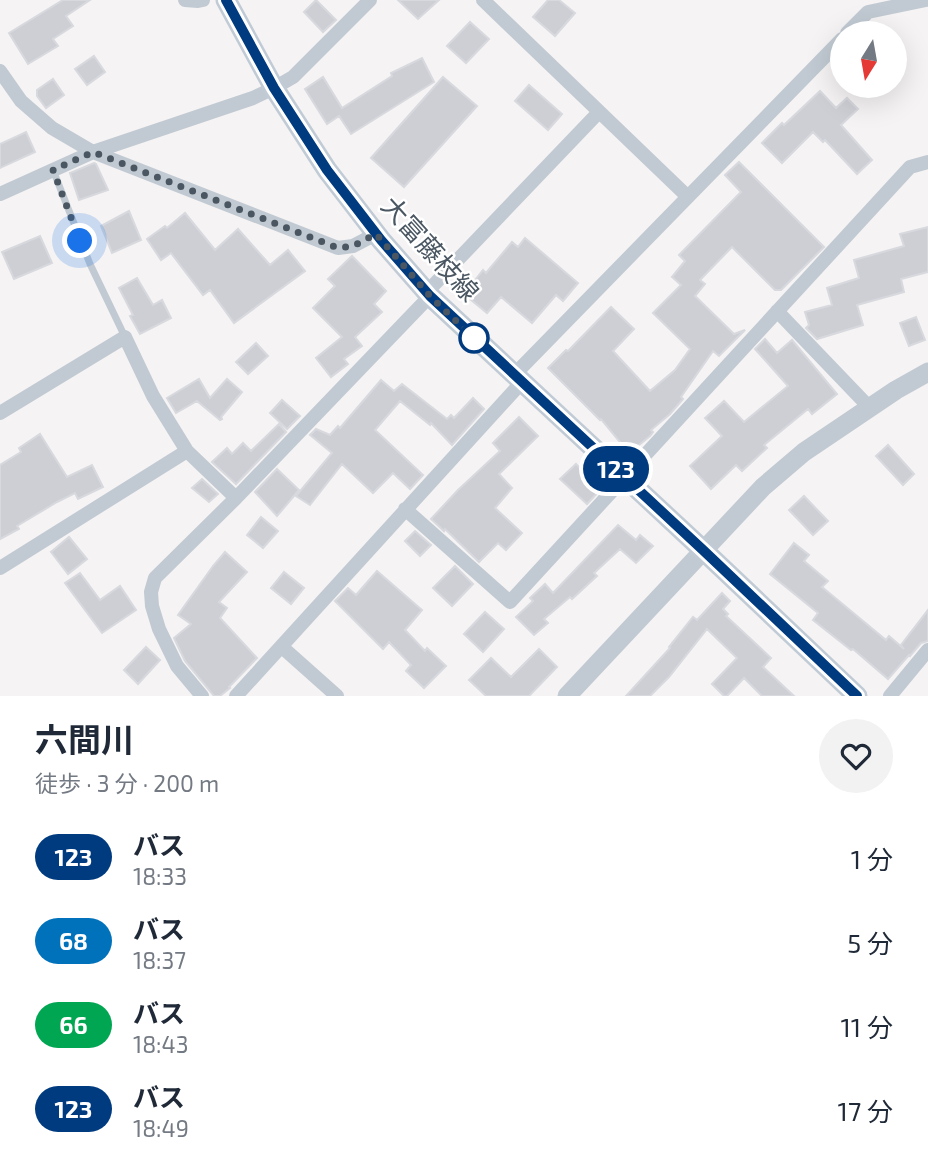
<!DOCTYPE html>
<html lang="ja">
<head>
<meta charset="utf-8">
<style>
  :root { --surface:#fff; --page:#f2f2f3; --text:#1f2937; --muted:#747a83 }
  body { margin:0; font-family:"Exo 2","Noto Sans JP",sans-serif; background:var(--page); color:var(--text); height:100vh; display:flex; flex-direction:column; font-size:26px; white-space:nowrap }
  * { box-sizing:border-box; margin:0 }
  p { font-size:23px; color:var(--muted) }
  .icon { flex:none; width:38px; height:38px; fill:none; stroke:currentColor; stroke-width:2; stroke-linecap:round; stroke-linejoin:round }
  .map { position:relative; height:696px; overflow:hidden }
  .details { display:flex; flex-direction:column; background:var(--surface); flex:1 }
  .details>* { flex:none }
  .badge { padding:0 14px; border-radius:23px; font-size:24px; line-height:46px }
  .needle { width:46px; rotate:191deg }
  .tools { position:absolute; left:830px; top:21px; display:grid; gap:14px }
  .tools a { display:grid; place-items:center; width:77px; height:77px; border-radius:50%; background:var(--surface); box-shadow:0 7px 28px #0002; font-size:35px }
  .you { position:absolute; width:35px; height:35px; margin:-18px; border:5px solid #fff; border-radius:50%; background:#1a73e8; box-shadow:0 0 0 10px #1a73e833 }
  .map>.badge { position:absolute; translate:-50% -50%; box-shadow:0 0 0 4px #fff }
  .round { display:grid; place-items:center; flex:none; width:74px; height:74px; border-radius:37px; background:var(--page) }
  .overview { display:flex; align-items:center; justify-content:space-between; height:119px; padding:0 35px }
  h1 { font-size:33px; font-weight:700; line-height:52px }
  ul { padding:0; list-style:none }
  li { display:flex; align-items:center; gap:21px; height:84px; padding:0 35px }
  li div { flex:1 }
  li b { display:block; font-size:26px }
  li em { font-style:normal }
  li .badge { min-width:77px; font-weight:700; text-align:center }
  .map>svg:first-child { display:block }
  .building { fill:#cdcfd5; stroke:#d7d9de; stroke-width:2 }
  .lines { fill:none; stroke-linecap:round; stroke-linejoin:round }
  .service { stroke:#c1cad2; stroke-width:7 }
  .minor { stroke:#c1cad2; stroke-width:14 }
  .tertiary { stroke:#c1cad2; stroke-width:19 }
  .secondary { stroke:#c1cbd6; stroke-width:21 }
  .line-casing { stroke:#fff; stroke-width:16 }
  .line { stroke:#003b80; stroke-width:10 }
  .walk { stroke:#4a5661; stroke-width:7; stroke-dasharray:0 12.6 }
  .stop-dot { fill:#fff; stroke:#003b80; stroke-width:3.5 }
  .labels { text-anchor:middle; stroke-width:5; stroke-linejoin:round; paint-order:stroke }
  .street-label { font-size:26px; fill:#4a5661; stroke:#fff }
</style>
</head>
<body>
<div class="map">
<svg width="928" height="696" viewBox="0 0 928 696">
  <rect width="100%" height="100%" fill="#f5f3f3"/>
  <path class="building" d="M63,0H90L66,16L73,26L53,39L58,46L28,64L9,33Z
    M316,0L336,20L323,32L304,12Z
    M398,0H439L418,19Z
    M548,0H559L575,13L555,36L533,17Z
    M470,22L489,39L466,63L447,46Z
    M94,56L105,72L87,85L75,69Z
    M422,58L434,82L351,134L339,116L327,124L305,89L323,77L342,108L392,76L391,73Z
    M443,77L477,106L404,187L371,158Z
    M53,79L64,95L46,108L37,96V90Z
    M529,85L562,114L548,130L515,101Z
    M820,91L836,108L847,98L858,109L841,125L872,160L857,174L825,140L823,142L813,132L782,163L762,143L782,123L784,125Z
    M26,132L35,152L0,168V144Z
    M739,162L824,247L781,290H775L732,247L700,280L705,284L695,296L734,334L745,330L719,356L713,351L681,397L683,399L670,414L651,430L653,432L650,436L629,453L601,419L600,420L548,368L566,350L568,351L611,307L634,329L613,351L650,391L675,370L690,349L653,313L681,285L672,277L685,261L679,255L741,192L725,175Z
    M94,163L96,164L108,190L79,200L70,173Z
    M129,211L141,240L112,253L101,226Z
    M185,213L215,250L238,229L270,265L288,250L305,271L234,323L210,290L203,295L171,253L161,260L147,239L165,226L167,228Z
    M928,227V272L901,279L904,292L857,305L863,325L817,339L806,328L809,325L805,312L832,305L827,288L859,278L854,260L904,246L900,234Z
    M40,236L52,263L14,279L2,252Z
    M525,238L578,283L563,301L556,295L532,323L501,297L487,313L464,294L483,270L486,273L512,242L518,247Z
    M352,256L386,291L374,304L382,312L355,337L362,346L344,359L348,364L331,377L316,358L342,337L313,308L335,286L328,279Z
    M137,278L153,305L162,300L171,318L140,334L130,316L133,315L119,288Z
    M916,317L925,340L909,346L900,323Z
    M765,339L777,353L792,340L837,394L812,414L808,409L764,445L767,448L742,471L736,465L711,489L690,466L722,436L705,418L724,401L744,422L788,386L755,349Z
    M256,343L268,356L248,374L236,362Z
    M199,379L210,398L227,379L242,392L221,417L222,419L220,420L197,401L176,413L167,398Z
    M381,380L394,391L402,384L447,419L451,415L454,418L473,398L484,409L452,445L431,423L430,425L400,401L375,430L423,475L410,489L393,473L373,493L342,464L310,505L296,496L332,453L310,435L316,429L330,435L338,426L340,428Z
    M282,400L300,416L287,429L270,413Z
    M519,417L538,436L499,474L512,488L495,508L522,533L506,550L498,543L479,562L445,529L444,531L431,519L458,490L500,451L493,443Z
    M279,424L286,432L236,484L212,462L227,448L232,454L243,443L251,451Z
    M40,434L67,477L92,465L103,487L78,499L75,493L57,502L17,526L19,529L0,539V465L21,452L19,448Z
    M888,445L914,474L903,485L876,456Z
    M576,464L601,489L587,504L560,479Z
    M277,469L299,490L277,516L255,492Z
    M202,479L218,494L209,502L192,488Z
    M804,496L828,521L813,535L789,510Z
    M261,517L278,531L263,548L247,535Z
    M618,525L636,540L640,535L653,546L636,563L620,549L594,573L597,576L572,599L570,597L544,619L548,623L534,635L516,617L533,601L530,598L545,584L553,593Z
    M415,531L431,545L420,556L405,541Z
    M69,537L87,559L68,574L51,552Z
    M794,543L809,555L804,561L828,581L822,587L886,640L889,636L904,649L901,645L928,610V641L921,643L910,656L909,655L888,679L853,649L851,650L813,620L818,613L770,574Z
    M225,552L247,572L219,602L227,608L220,618L257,658L229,687L230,688L220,696H214L185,661L174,638L191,624L178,615L213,566Z
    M455,566L473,584L452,606L433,588Z
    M377,571L422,610L405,630L425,651L427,648L446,666L424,688L406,671L411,665L389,642L383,649L335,601L348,588L356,595Z
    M284,572L304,588L291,604L271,588Z
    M80,573L100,600L120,586L136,610L102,633L65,583Z
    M722,593L730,601L723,609L728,614L726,616L771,658L763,667L794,696H762L744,678L727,696H724L712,684L737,658L707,629L669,677L650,696H626L670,648L669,647L693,617L697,620Z
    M485,612L504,629L483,652L464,634Z
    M146,647L160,660L138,684L124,670Z
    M539,649L557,667L529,696H486L469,680L491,658L511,677Z"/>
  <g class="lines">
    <path class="service" d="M53,170L90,264L125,337"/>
    <path class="minor" d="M185,0L198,1L203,0
      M483,0L688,197
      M847,33L868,12L926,0
      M0,71L21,101L52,128L93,152L338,248L353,246L376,234
      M0,194L93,152L253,98L274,88L293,77L370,0
      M426,293L599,112
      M777,311L870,408
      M514,375L842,39
      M0,413L125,337L153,396L187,451L236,498
      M405,509L510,602L910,167L928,162
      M0,568L187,451
      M282,647L337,696
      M202,696L177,666L159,629L152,606L151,592L155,578L236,498L430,296
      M236,696L522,382
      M890,696L928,650"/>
    <path class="tertiary" d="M567,696L763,487L804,452L896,390L928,372"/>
    <path class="secondary" d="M226,0L274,88L327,170L381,240L430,296L703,550L857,696"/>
  </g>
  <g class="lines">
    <g class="line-casing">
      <path id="line" d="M226,0L274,88L327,170L381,240L430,296L703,550L857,696"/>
    </g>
    <use href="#line" class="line"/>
    <path class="walk" d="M80,241L53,170L93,152L338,248L353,246L376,234L430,296L480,344L474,338"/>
  </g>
  <circle class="stop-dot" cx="474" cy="338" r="14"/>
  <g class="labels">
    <g class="street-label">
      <text transform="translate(430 249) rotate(48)" y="9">大富藤枝線</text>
    </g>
  </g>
</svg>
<div class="tools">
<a><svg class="needle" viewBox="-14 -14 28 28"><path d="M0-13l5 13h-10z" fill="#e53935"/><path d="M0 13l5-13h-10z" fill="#747a83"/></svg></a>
</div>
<div class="you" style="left:80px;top:241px"></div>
<b class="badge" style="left:616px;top:469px;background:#003b80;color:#fff">123</b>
</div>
<section class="details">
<div class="overview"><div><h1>六間川</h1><p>徒歩 · 3 分 · 200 m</p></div><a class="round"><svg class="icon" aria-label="heart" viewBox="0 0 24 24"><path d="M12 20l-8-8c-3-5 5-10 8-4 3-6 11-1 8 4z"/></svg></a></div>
<ul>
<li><span class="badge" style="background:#003b80;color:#fff">123</span><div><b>バス</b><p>18:33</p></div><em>1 分</em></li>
<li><span class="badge" style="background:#0072bc;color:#fff">68</span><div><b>バス</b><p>18:37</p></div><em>5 分</em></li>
<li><span class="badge" style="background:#00a651;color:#fff">66</span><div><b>バス</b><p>18:43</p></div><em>11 分</em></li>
<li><span class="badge" style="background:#003b80;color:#fff">123</span><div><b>バス</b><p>18:49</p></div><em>17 分</em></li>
</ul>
</section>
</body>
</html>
